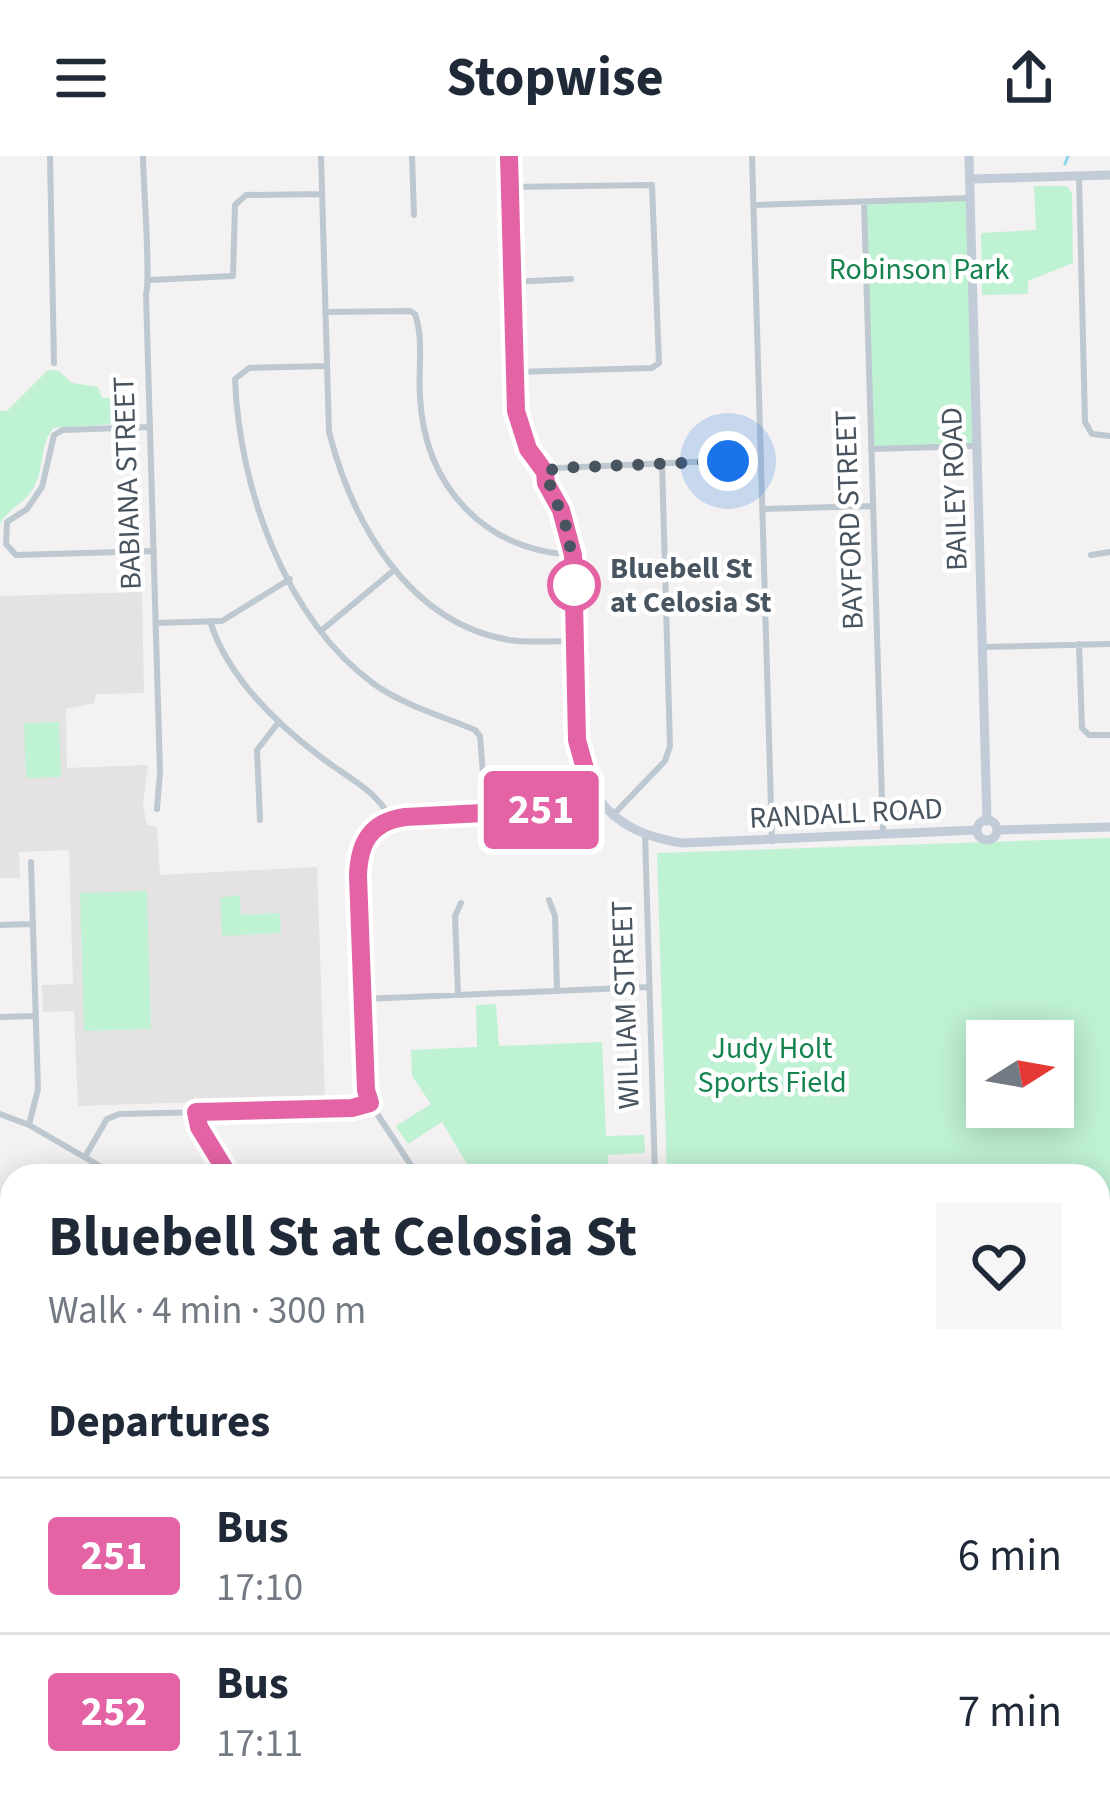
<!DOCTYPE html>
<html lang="en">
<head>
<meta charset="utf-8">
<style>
  :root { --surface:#fff; --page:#f6f6f7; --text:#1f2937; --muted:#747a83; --line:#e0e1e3 }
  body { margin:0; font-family:"Source Sans 3",sans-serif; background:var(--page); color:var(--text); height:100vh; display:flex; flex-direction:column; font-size:45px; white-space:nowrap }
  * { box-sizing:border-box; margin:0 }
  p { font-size:39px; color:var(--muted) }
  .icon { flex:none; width:66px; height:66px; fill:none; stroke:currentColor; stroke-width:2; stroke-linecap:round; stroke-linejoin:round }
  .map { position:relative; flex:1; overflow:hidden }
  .drawer { position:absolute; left:0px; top:1008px; width:1110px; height:648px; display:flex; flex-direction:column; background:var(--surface); border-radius:36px 36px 0 0; box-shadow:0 6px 30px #0003 }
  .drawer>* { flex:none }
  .badge { padding:0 24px; border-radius:9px; font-size:42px; line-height:78px }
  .needle { width:78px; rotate:79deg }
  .fabs { position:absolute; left:966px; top:864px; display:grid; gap:24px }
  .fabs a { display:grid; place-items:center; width:108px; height:108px; border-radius:0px; background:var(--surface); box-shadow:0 6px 30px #0003; font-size:60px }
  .you { position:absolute; width:60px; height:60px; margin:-30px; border:9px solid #fff; border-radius:50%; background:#1a73e8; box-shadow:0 0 0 18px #1a73e833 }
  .map>.badge { position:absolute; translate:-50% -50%; box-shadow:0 0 0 6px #fff }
  h2 { padding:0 48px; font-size:45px; line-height:108px }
  .round { display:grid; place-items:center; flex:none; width:126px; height:126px; border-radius:0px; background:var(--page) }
  .summary { display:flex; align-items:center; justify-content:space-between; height:204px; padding:0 48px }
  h1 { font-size:57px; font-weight:700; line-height:90px }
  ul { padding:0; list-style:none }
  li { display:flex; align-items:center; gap:36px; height:156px; padding:0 48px; border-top:3px solid var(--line) }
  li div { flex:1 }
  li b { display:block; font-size:45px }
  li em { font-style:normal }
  li .badge { min-width:132px; font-weight:700; text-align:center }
  header { display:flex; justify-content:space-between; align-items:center; height:156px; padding:0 48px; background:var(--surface); font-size:54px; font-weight:700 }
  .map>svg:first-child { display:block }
  .education { fill:#e4e2e3 }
  .green { fill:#bff1d3; fill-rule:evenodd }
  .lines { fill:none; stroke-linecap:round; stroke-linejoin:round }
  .stream { stroke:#8bd8ee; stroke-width:3 }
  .street { stroke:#bec8d0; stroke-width:6 }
  .secondary { stroke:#c1ccd8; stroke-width:9 }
  .line-casing { stroke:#fff; stroke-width:27 }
  .line { stroke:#e463a4; stroke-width:18 }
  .walk { stroke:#48545f; stroke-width:12; stroke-dasharray:0 21.6 }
  .stop-dot { fill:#fff; stroke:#e463a4; stroke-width:6 }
  .labels { text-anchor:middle; stroke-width:9; stroke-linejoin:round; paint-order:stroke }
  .park-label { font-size:30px; fill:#15834e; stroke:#fff }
  .street-label { font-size:30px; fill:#48545f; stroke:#fff }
  .stop-label { font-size:30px; font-weight:bold; fill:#48545f; stroke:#fff; text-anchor:start }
</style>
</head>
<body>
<header><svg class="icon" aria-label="menu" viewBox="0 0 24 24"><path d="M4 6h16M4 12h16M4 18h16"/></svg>Stopwise<svg class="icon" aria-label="share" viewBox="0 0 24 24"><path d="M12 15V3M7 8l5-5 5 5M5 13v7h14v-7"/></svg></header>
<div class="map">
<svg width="1110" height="1656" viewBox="0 0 1110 1656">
  <rect width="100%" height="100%" fill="#f3f1f1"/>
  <path class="education" d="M142,436L144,537L96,538L94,547L66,553L67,612L148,609L143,650L147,669L157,671L160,719L317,711L325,942L78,950L74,855L43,856L42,829L73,828L69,694L19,696L20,722H0V440Z"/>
  <path class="green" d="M1034,30H1067L1072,37L1073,107L1028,125V138L982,139L981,77L1036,74Z
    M971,42L977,290L871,293L864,46Z
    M48,214L59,215L72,227L98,231L102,242L138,241V260L131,267L54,272C39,288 45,311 34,331C25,348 8,352 0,368V255H7Z
    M59,566L61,621L26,622L24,567Z
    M1110,682V1308L1098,1318V1020H667L657,697ZM987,885H1053V951H987Z
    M147,735L151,873L84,875L80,737Z
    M240,739L241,759L280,757L281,777L222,780L220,742Z
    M496,848L499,890L602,886L606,980L644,979L645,997L608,999V1020H474L442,966L408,988L396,970L431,948L412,920L411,894L477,891L476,849Z
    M1098,1619H1110V1656H920L919,1644H1098Z"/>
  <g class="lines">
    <path class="stream" d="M1065,8L1068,0
      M1098,1246L1110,1247"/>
    <path class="street" d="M50,0L54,207
      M143,0C143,25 151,123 146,138L160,616L157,653
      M321,0L329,276C352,366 408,467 509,484C531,487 554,485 575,485
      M412,0L414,59
      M752,0L772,685
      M1079,20L1085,266L1092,278L1110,280
      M510,31L652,29L659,207L652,212L515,216
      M864,46L883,678
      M754,49L971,42
      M150,124L233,120L235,49L246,39L322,38
      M513,126L571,123
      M325,156L410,155L415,158C424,183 418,215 420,241C425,331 484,394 573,399
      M326,210L249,212L235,223C239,330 284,462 374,528C403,549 442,560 475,574L480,580L486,657
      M149,271L63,274L54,279L42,331L27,353L7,366L6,388L16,399L154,395
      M871,293L976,290
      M545,316L557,312L761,303
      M762,353L873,350
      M1091,399L1110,396
      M210,465C227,520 277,568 322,602C348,622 375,633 391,663
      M156,467L222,465L290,423
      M322,474L393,415
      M1079,488L1082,572L1089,579H1110
      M983,491L1110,488
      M614,658L665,605L670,590L662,307
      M260,664L257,594L278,567
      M645,677L655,1020
      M549,744L555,760L557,834
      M0,769L32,768
      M458,838L455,760L461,747
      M364,843L648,831
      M0,861L35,860
      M196,956L199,971L229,1020
      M0,958L29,969L117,1020
      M29,969L38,933L31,706
      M86,999L107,963L119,958L344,953L370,947
      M418,1020L370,947L366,934L358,720C359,690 364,678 391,663L542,654L589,627
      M0,1063L12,1069
      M0,1143L12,1142
      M0,1239L12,1238
      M0,1333L12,1332
      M0,1437L12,1438
      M0,1641L33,1656
      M297,1644L308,1656
      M421,1644V1656
      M426,1644L503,1656
      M514,1644V1656
      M807,1644L808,1656
      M914,1644L915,1656"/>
    <path class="secondary" d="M509,0L516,255L528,293L545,316L546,327L561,354L573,399C574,439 575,480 576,521C577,606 581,672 683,687L977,674
      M969,0L987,665
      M970,23L1110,19
      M977 674a10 10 0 1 1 20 0a10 10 0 1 1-20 0Z
      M997,674L1110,671
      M0,1532L12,1535
      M175,1644L185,1656"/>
  </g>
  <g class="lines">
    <g class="line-casing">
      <path id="line" d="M229,1020L199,971L196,956L352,952L370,947L366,934L358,720C359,687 370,666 405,661L542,654L589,627L577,584L573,399L561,354L546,327L545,316L528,293L516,255L509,0"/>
    </g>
    <use href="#line" class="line"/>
    <path class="walk" d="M574,429V442L569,378L545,316L557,312L728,305"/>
  </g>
  <circle class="stop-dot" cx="574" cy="429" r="24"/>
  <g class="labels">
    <g class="park-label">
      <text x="919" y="123">Robinson Park</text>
      <text x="772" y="902">Judy Holt<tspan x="772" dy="34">Sports Field</tspan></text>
    </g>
    <g class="street-label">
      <text transform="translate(127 327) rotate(-92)" y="10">BABIANA STREET</text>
      <text transform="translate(954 333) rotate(-92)" y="10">BAILEY ROAD</text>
      <text transform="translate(849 364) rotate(-92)" y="10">BAYFORD STREET</text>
      <text transform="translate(846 657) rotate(-3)" y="10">RANDALL ROAD</text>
      <text transform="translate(625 849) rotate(-92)" y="10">WILLIAM STREET</text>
    </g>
    <g class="stop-label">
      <text x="610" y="422">Bluebell St<tspan x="610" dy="34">at Celosia St</tspan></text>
    </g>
  </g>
</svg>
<div class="fabs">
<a><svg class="needle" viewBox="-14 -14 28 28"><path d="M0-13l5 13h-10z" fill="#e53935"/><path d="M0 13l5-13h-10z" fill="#747a83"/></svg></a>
</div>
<div class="you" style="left:728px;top:305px"></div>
<b class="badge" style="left:541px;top:654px;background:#e463a4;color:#fff">251</b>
<section class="drawer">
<div class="summary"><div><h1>Bluebell St at Celosia St</h1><p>Walk · 4 min · 300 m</p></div><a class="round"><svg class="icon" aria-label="heart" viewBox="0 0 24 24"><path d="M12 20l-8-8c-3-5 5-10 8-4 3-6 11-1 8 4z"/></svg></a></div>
<h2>Departures</h2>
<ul>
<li><span class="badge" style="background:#e463a4;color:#fff">251</span><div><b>Bus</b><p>17:10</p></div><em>6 min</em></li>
<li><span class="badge" style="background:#e463a4;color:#fff">252</span><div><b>Bus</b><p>17:11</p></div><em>7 min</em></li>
</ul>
</section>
</div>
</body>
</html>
